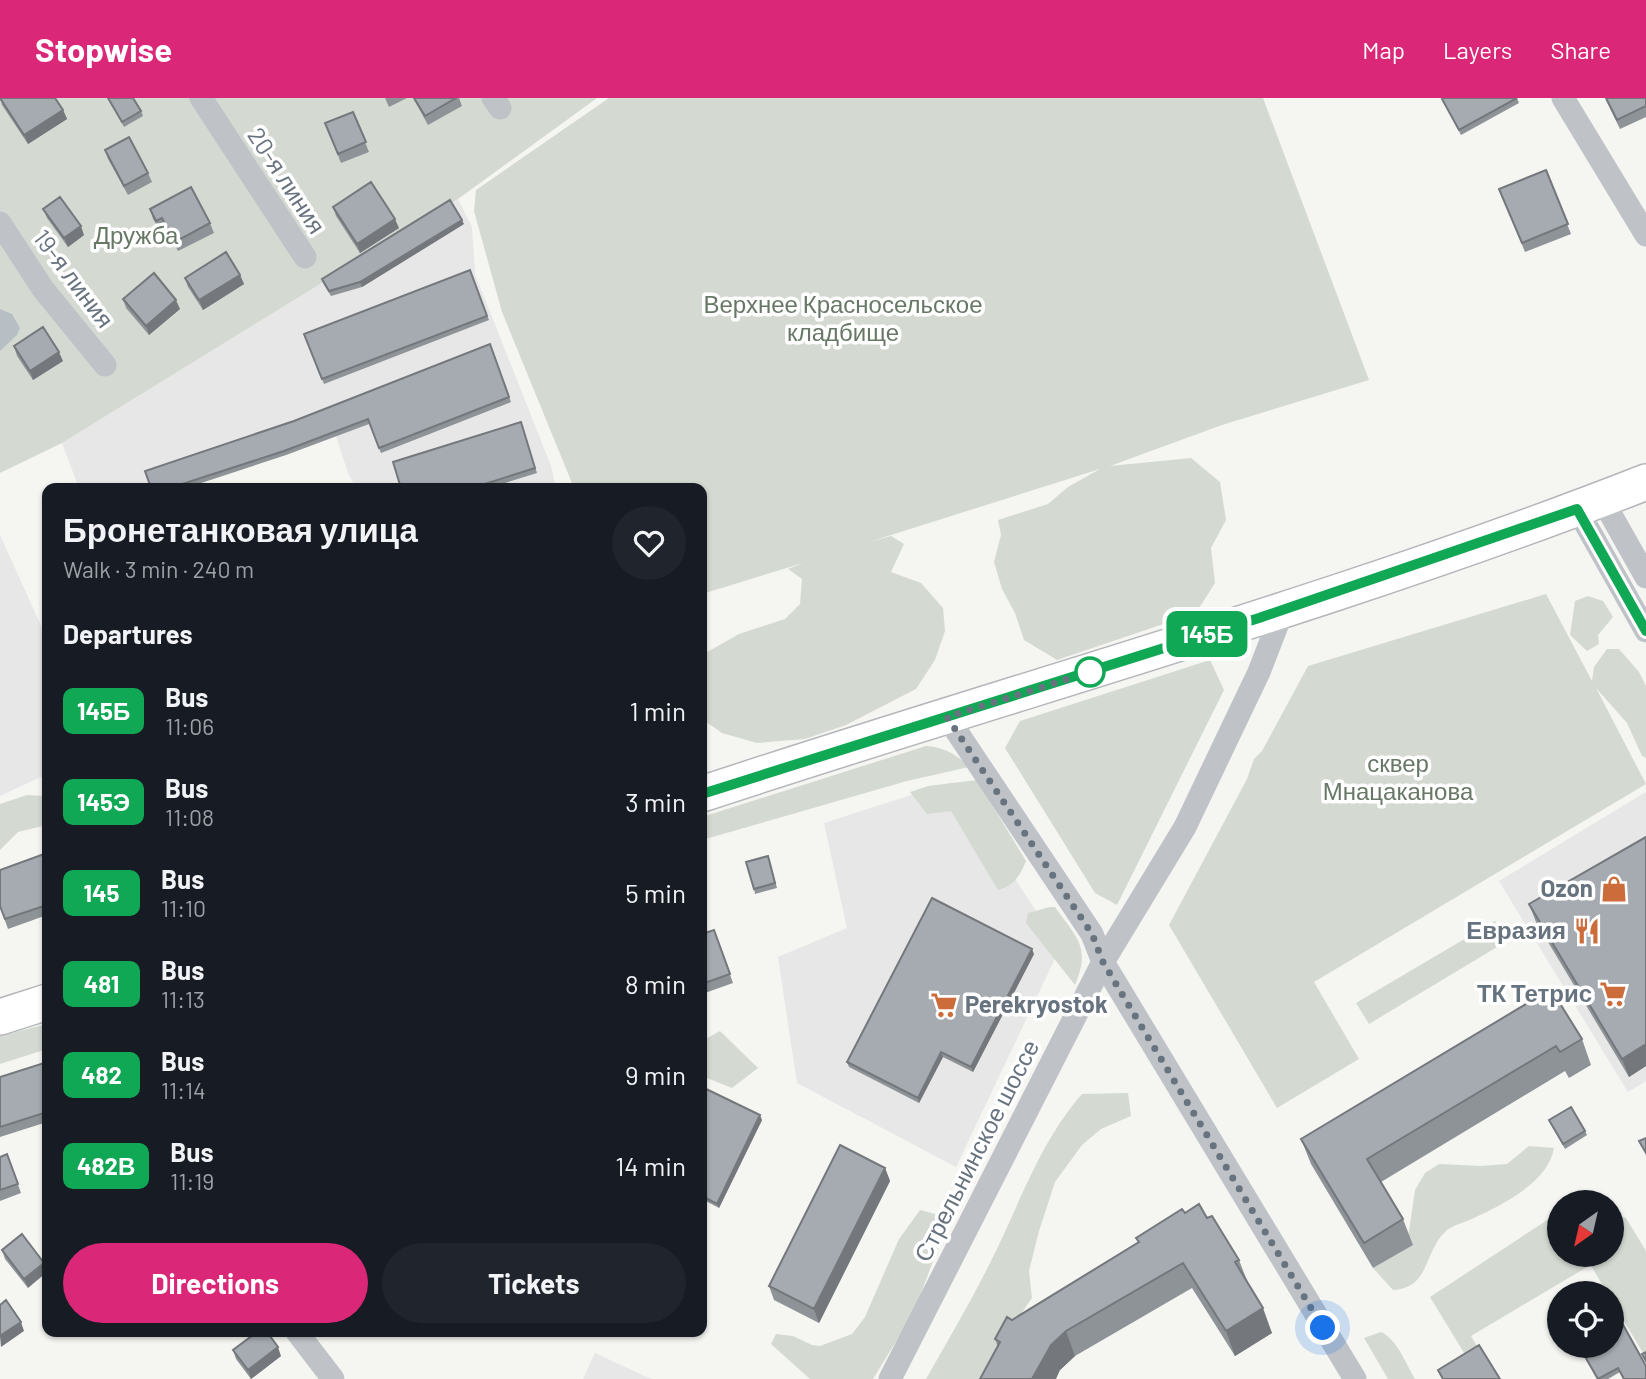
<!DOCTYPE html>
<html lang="en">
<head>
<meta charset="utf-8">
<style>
  :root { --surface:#171b24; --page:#20242c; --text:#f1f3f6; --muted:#9ea1a6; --accent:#db2777 }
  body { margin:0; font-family:Barlow,sans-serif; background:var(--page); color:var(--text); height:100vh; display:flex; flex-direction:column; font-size:26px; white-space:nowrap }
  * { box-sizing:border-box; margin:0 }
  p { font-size:23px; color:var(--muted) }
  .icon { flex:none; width:38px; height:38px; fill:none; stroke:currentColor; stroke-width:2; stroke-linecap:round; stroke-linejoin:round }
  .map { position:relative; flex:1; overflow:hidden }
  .drawer { position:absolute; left:42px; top:385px; width:665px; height:854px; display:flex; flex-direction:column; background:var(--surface); border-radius:14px; box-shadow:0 2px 5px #0004 }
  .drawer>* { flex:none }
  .badge { padding:0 14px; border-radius:10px; font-size:24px; line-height:46px }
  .needle { width:46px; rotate:214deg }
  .tools { position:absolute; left:1547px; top:1092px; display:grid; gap:14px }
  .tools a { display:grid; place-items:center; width:77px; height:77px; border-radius:50%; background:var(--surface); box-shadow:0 2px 5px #0004; font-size:35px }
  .you { position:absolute; width:35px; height:35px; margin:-18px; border:5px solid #fff; border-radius:50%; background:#1a73e8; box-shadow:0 0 0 10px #1a73e833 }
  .map>.badge { position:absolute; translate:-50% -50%; box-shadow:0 0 0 4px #fff }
  h2 { padding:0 21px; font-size:26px; line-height:63px }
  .round { display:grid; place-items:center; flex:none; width:74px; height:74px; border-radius:37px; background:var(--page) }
  .headline { display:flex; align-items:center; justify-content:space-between; height:119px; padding:0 21px }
  h1 { font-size:33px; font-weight:700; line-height:52px }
  .action { display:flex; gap:14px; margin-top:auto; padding:14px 21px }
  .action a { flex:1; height:80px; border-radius:42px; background:var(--accent); color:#fff; font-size:28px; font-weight:700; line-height:80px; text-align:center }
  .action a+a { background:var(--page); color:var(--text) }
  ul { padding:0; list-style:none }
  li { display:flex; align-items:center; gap:21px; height:91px; padding:0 21px }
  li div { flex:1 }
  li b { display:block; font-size:26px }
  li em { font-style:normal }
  li .badge { min-width:77px; font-weight:700; text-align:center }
  header { display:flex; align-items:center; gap:42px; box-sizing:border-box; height:98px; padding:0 35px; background:var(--accent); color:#fff }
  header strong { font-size:33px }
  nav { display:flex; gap:38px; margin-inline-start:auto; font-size:24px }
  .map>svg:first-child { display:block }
  .built { fill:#e6e7e6 }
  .green { fill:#d4dad2 }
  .water { fill:#b7bfc4 }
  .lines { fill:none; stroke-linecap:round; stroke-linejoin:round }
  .primary-casing { stroke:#b3b6ba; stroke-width:38 }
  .minor { stroke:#bfc2c6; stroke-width:23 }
  .primary { stroke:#fff; stroke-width:35 }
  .wall { fill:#8e9398 }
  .shaded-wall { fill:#74787c }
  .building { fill:#a5abb1; stroke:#74787c; stroke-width:2 }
  .line-casing { stroke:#fff; stroke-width:16 }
  .line { stroke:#10a855; stroke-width:10 }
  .walk { stroke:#687380; stroke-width:7; stroke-dasharray:0 12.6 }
  .stop-dot { fill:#fff; stroke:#10a855; stroke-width:3.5 }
  .labels { text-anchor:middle; stroke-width:7; stroke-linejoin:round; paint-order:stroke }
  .street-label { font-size:24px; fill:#687380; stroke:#fff }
  .park-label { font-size:24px; fill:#687866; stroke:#fff }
  .poi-label { font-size:24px; font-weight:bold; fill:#687380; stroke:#fff; text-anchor:end }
</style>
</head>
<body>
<header>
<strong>Stopwise</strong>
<nav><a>Map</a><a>Layers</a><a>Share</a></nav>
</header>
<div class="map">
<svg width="1646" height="1281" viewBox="0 0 1646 1281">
  <rect width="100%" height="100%" fill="#f5f5f2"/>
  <path class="built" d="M458,101L472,129L475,176L551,368L556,390H356L348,375L336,338L286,357L183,390H79L62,345Z
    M0,437L47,541V676L0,698Z
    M952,684L1060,850L956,1069L797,985L778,859L847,830L824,725Z
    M1646,694V983L1628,994L1499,783Z
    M595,1255L642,1277L652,1281H583Z"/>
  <path class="green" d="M0,0H597L458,101L62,345L0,375Z
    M609,0H1263L1369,282L1222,327L1110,368L1191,360L1220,384L1226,422L1211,450L1215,485L1196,515L1057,562L1024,542L1015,515L1002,491L994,464L1001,437L998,422L1048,406L1068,389L1100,371L869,444L891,438L904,446L891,474L921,485L943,510L945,533L935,562L916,591L846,627L805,641L757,645L722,635L702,621V557L739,536L785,521L800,506L802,481L788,471L803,465L702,496V390H574L502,214L474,113L476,92Z
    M1546,496L1592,583L1594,569L1607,551H1619L1639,574L1646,588V660L1642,658L1627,625L1596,590L1646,686L1314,884L1359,961L1277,1010L1169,827L1247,681L1254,661L1262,653L1308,568Z
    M1588,498L1603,503L1613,519L1598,537L1599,546L1587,553L1570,537L1575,503Z
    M1210,562L1224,592L1117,807L1095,795L1005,650L1020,623Z
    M926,648C943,649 957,656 969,669L907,683L702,742V719Z
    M977,682L1026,763C1020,778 1014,788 998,792L951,713L927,716L910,694L928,688Z
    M27,697L47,698V727L18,734L0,752V706Z
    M1050,809H1055C1077,840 1091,849 1075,887L1026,825L1028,815Z
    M1495,823L1507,843L1369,926L1356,905Z
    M47,926V951L0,966V938Z
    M720,933L758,970L732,990L702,978V943Z
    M1128,995L1131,1018L1101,1031L1082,1047L1055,1084L1039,1133L1029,1173L1032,1200L1014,1226L985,1281H926C947,1244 969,1207 988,1169C1018,1111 1038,1046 1082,996Z
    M1529,1048L1554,1050C1549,1083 1504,1106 1476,1119C1467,1124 1455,1126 1447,1132C1423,1153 1431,1190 1393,1192L1373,1170L1412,1147L1408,1140L1415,1092L1425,1075L1439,1066L1481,1068L1507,1066Z
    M920,1112L935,1116L945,1131L914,1214L873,1281H810L771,1246L776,1236L793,1238L812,1247L820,1248L852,1236L865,1219L899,1141Z
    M1612,1114L1626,1120L1646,1153V1260L1612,1203V1195H1607L1585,1157H1612Z
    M1555,1117L1559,1124V1157H1579L1587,1169L1471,1238L1484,1260L1472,1268L1430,1199Z
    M1381,1234C1397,1241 1406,1266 1415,1281H1388L1364,1240Z"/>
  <path class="water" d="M0,211L12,216L20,230L17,237L0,253Z"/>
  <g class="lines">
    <g class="primary-casing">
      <path id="primary" d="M702,696C1016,592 1337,505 1646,384
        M0,919L47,904"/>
    </g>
    <path class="minor" d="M201,0L305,159
      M493,0L500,10
      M1563,0L1646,137
      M0,125L43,191L105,267
      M1602,401L1646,479
      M1577,411L1646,533
      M947,619L1092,836L1103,864L1355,1281
      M297,1234L333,1281
      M890,1281L1103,864L1185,729L1259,574L1283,512"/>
    <use href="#primary" class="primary"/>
  </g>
  <path class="wall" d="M0,0L63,12L67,21L28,46L2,7Z
    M108,0L141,13L143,18L124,29Z
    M385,0H407L389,9Z
    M413,0H459L462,8L428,27Z
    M1517,0L1519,5L1461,37L1442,1Z
    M1605,0H1646V19L1620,31Z
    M353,14L369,54L341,65L325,25Z
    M105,52L148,75L152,84L128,97L108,61Z
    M1546,72L1571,136L1525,154L1499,91Z
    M333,109L399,130L360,155L336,118Z
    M43,111L84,137L68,149L47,120Z
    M150,111L210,125L214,135L178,153L165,129L160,132L153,121Z
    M464,126L362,189L331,198L323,185L322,181Z
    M470,172L489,222L324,286L304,236Z
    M240,177L244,186L203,212L188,189L185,180Z
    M123,201L180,211L149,237L126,210Z
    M490,246L511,304L381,355L369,326L286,357L186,390H151L294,323Z
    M14,248L63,263L33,282L17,258Z
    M521,324L537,375L489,390H401Z
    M1646,739V968L1629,979L1536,824L1529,806Z
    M47,755V817L8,831L0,808Z
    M770,763L777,790L755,796L754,791Z
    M714,832L733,885L702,896V836Z
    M1034,856L973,974L943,959L919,1005L849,969L847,964Z
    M1551,891L1582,941L1591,967L1569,980L1565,973L1381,1084L1403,1121L1413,1147L1373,1170L1311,1066L1301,1041Z
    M47,964V1024L0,1039V979Z
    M702,989L762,1022L719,1110L702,1101Z
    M1549,1022L1585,1033L1587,1037L1565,1051Z
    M7,1056L21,1095L0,1103V1059Z
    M885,1070L890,1083L819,1225L774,1202L769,1188Z
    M1185,1115L1207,1120L1239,1162L1248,1185L1272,1235L1235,1258L1192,1190L1075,1258L1060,1272L998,1249L995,1241L1012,1222L1138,1144L1136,1140Z
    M22,1136L28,1190L5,1161L2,1152Z
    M1578,1248H1612L1646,1281H1623L1620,1274L1608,1281H1597Z
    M233,1252L281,1258L251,1281L236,1261Z"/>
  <path class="shaded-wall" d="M63,12L67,21L28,46L24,37Z
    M395,121L399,130L360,155L357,146Z
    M462,122L464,126L362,189L360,184Z
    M81,128L84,137L68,149L64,140Z
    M240,177L244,186L203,212L199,202Z
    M176,202L180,211L149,237L146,228Z
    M59,254L63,263L33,282L30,273Z
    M1032,851L1034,856L973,974L971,969Z
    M1646,946V968L1629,979L1622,961Z
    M941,954L943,959L919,1005L918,1000Z
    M760,1017L762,1022L719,1110L717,1106Z
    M885,1070L890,1083L819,1225L814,1211Z
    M44,1165L47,1174L28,1190L24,1181Z
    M1263,1210L1272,1235L1235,1258L1226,1233Z
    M21,1224L24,1233L1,1249L0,1238Z
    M1066,1233L1075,1258L1060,1272L1056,1281H1032L1051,1247Z
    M278,1249L281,1258L251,1281L248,1272Z"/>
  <path class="building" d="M0,0H55L63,12L24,37Z
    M108,0H133L141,13L122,24Z
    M414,0H456L425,18Z
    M1444,0H1517L1459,32L1442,1Z
    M1606,0H1646V8L1617,22Z
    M353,14L366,44L338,56L325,25Z
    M129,39L148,75L124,88L105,52Z
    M1546,72L1568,126L1522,145L1499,91Z
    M371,84L395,121L357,146L333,109Z
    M191,89L210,125L175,144L162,120L156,123L150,111Z
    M60,99L81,128L64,140L43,111Z
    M450,102L462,122L360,184L329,193L322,181Z
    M226,154L240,177L199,202L185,180Z
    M470,172L487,218L322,281L304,236Z
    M154,175L176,202L146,228L123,201Z
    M43,229L59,254L30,273L14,248Z
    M490,246L509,299L379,350L368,321L284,353L170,390H151L145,373L294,323Z
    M521,324L535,370L472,390H401L393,364Z
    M1646,739V946L1622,961L1529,806Z
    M47,755V807L5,821L0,808V772Z
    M768,758L775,785L754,791L746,764Z
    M932,800L1032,851L971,969L941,954L918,1000L847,964Z
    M714,832L730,876L702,886V836Z
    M1551,891L1582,941L1560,954L1556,948L1367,1061L1403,1121L1364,1145L1301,1041Z
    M47,964V1014L0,1029V979Z
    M702,989L760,1017L717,1106L702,1098Z
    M1571,1009L1585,1033L1563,1046L1549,1022Z
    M1646,1040V1055L1639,1043Z
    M840,1047L885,1070L814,1211L769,1188Z
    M7,1056L18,1086L0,1092V1059Z
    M1199,1106L1207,1120L1212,1118L1239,1162L1235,1164L1263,1210L1226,1233L1183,1165L1066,1233L1051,1247L1032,1281H980L1000,1244L995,1241L1007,1219L1012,1222L1139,1144L1136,1140L1182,1111L1185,1115Z
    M22,1136L44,1165L24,1181L2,1152Z
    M6,1202L21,1224L0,1238V1207Z
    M1616,1214L1646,1268V1281H1624L1618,1270L1598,1281L1579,1248H1612V1217Z
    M257,1234H267L278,1249L248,1272L233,1252Z
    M1479,1247L1500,1281H1443L1438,1272Z
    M1646,1254V1263L1642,1256Z"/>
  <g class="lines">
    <g class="line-casing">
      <path id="line" d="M702,696L1259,520L1577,411L1646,533"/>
    </g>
    <use href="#line" class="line"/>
    <path class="walk" d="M1090,574L947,619L1092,836L1103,864L1122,896L1323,1230"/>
  </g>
  <defs>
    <g id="shop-bare" transform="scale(2.1)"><path d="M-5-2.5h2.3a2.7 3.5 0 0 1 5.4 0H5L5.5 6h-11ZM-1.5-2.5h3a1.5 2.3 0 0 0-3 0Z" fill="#cd6c3b" stroke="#fff" stroke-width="2.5" paint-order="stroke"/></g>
    <g id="restaurant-bare" transform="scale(2.1)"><path d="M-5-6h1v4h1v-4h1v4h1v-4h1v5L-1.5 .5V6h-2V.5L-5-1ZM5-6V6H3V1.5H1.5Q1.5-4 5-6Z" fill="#cd6c3b" stroke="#fff" stroke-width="2.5" paint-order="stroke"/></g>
    <g id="supermarket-bare" transform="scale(2.1)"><path d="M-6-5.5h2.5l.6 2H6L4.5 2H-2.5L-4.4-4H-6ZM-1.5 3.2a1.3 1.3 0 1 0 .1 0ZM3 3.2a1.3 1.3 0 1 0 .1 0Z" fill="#cd6c3b" stroke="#fff" stroke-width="2.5" paint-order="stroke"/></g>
  </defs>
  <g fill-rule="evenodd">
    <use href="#shop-bare" x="1614" y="791"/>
    <use href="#restaurant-bare" x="1587" y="833"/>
    <use href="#supermarket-bare" x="1613" y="896"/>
    <use href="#supermarket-bare" x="944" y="907"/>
  </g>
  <circle class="stop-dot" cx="1090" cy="574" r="14"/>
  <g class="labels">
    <g class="street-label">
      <text transform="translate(286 83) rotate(57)" y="8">20-я линия</text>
      <text transform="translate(73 181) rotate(53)" y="8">19-я линия</text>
      <text transform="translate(977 1053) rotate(-63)" y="8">Стрельнинское шоссе</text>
    </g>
    <g class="park-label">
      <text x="136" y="146">Дружба</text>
      <text x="843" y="215">Верхнее Красносельское<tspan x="843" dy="28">кладбище</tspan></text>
      <text x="1398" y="674">сквер<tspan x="1398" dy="28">Мнацаканова</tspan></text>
    </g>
    <g class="poi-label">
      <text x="1593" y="799">Ozon</text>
      <text x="1566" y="841">Евразия</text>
      <text x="1592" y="904">ТК Тетрис</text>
      <text x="965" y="915" text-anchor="start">Perekryostok</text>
    </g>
  </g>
</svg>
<div class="tools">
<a><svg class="needle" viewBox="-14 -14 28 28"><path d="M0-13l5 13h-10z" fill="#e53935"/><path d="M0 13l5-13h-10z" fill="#9ea1a6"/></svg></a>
<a><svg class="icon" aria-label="locate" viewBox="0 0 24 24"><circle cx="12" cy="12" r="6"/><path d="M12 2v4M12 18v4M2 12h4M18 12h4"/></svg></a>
</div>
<div class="you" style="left:1323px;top:1230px"></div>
<b class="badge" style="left:1207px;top:536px;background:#10a855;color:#fff">145Б</b>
<section class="drawer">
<div class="headline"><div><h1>Бронетанковая улица</h1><p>Walk · 3 min · 240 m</p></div><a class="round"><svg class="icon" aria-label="heart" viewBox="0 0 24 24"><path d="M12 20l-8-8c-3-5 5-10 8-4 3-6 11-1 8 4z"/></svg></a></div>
<h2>Departures</h2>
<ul>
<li><span class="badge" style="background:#10a855;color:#fff">145Б</span><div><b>Bus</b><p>11:06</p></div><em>1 min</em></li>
<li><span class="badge" style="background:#10a855;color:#fff">145Э</span><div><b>Bus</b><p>11:08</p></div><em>3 min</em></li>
<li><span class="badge" style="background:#10a855;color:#fff">145</span><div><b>Bus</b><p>11:10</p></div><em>5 min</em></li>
<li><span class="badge" style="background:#10a855;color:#fff">481</span><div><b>Bus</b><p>11:13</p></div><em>8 min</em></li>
<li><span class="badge" style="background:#10a855;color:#fff">482</span><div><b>Bus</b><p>11:14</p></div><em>9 min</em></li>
<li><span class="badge" style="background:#10a855;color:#fff">482В</span><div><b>Bus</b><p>11:19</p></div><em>14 min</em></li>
</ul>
<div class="action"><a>Directions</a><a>Tickets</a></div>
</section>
</div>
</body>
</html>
